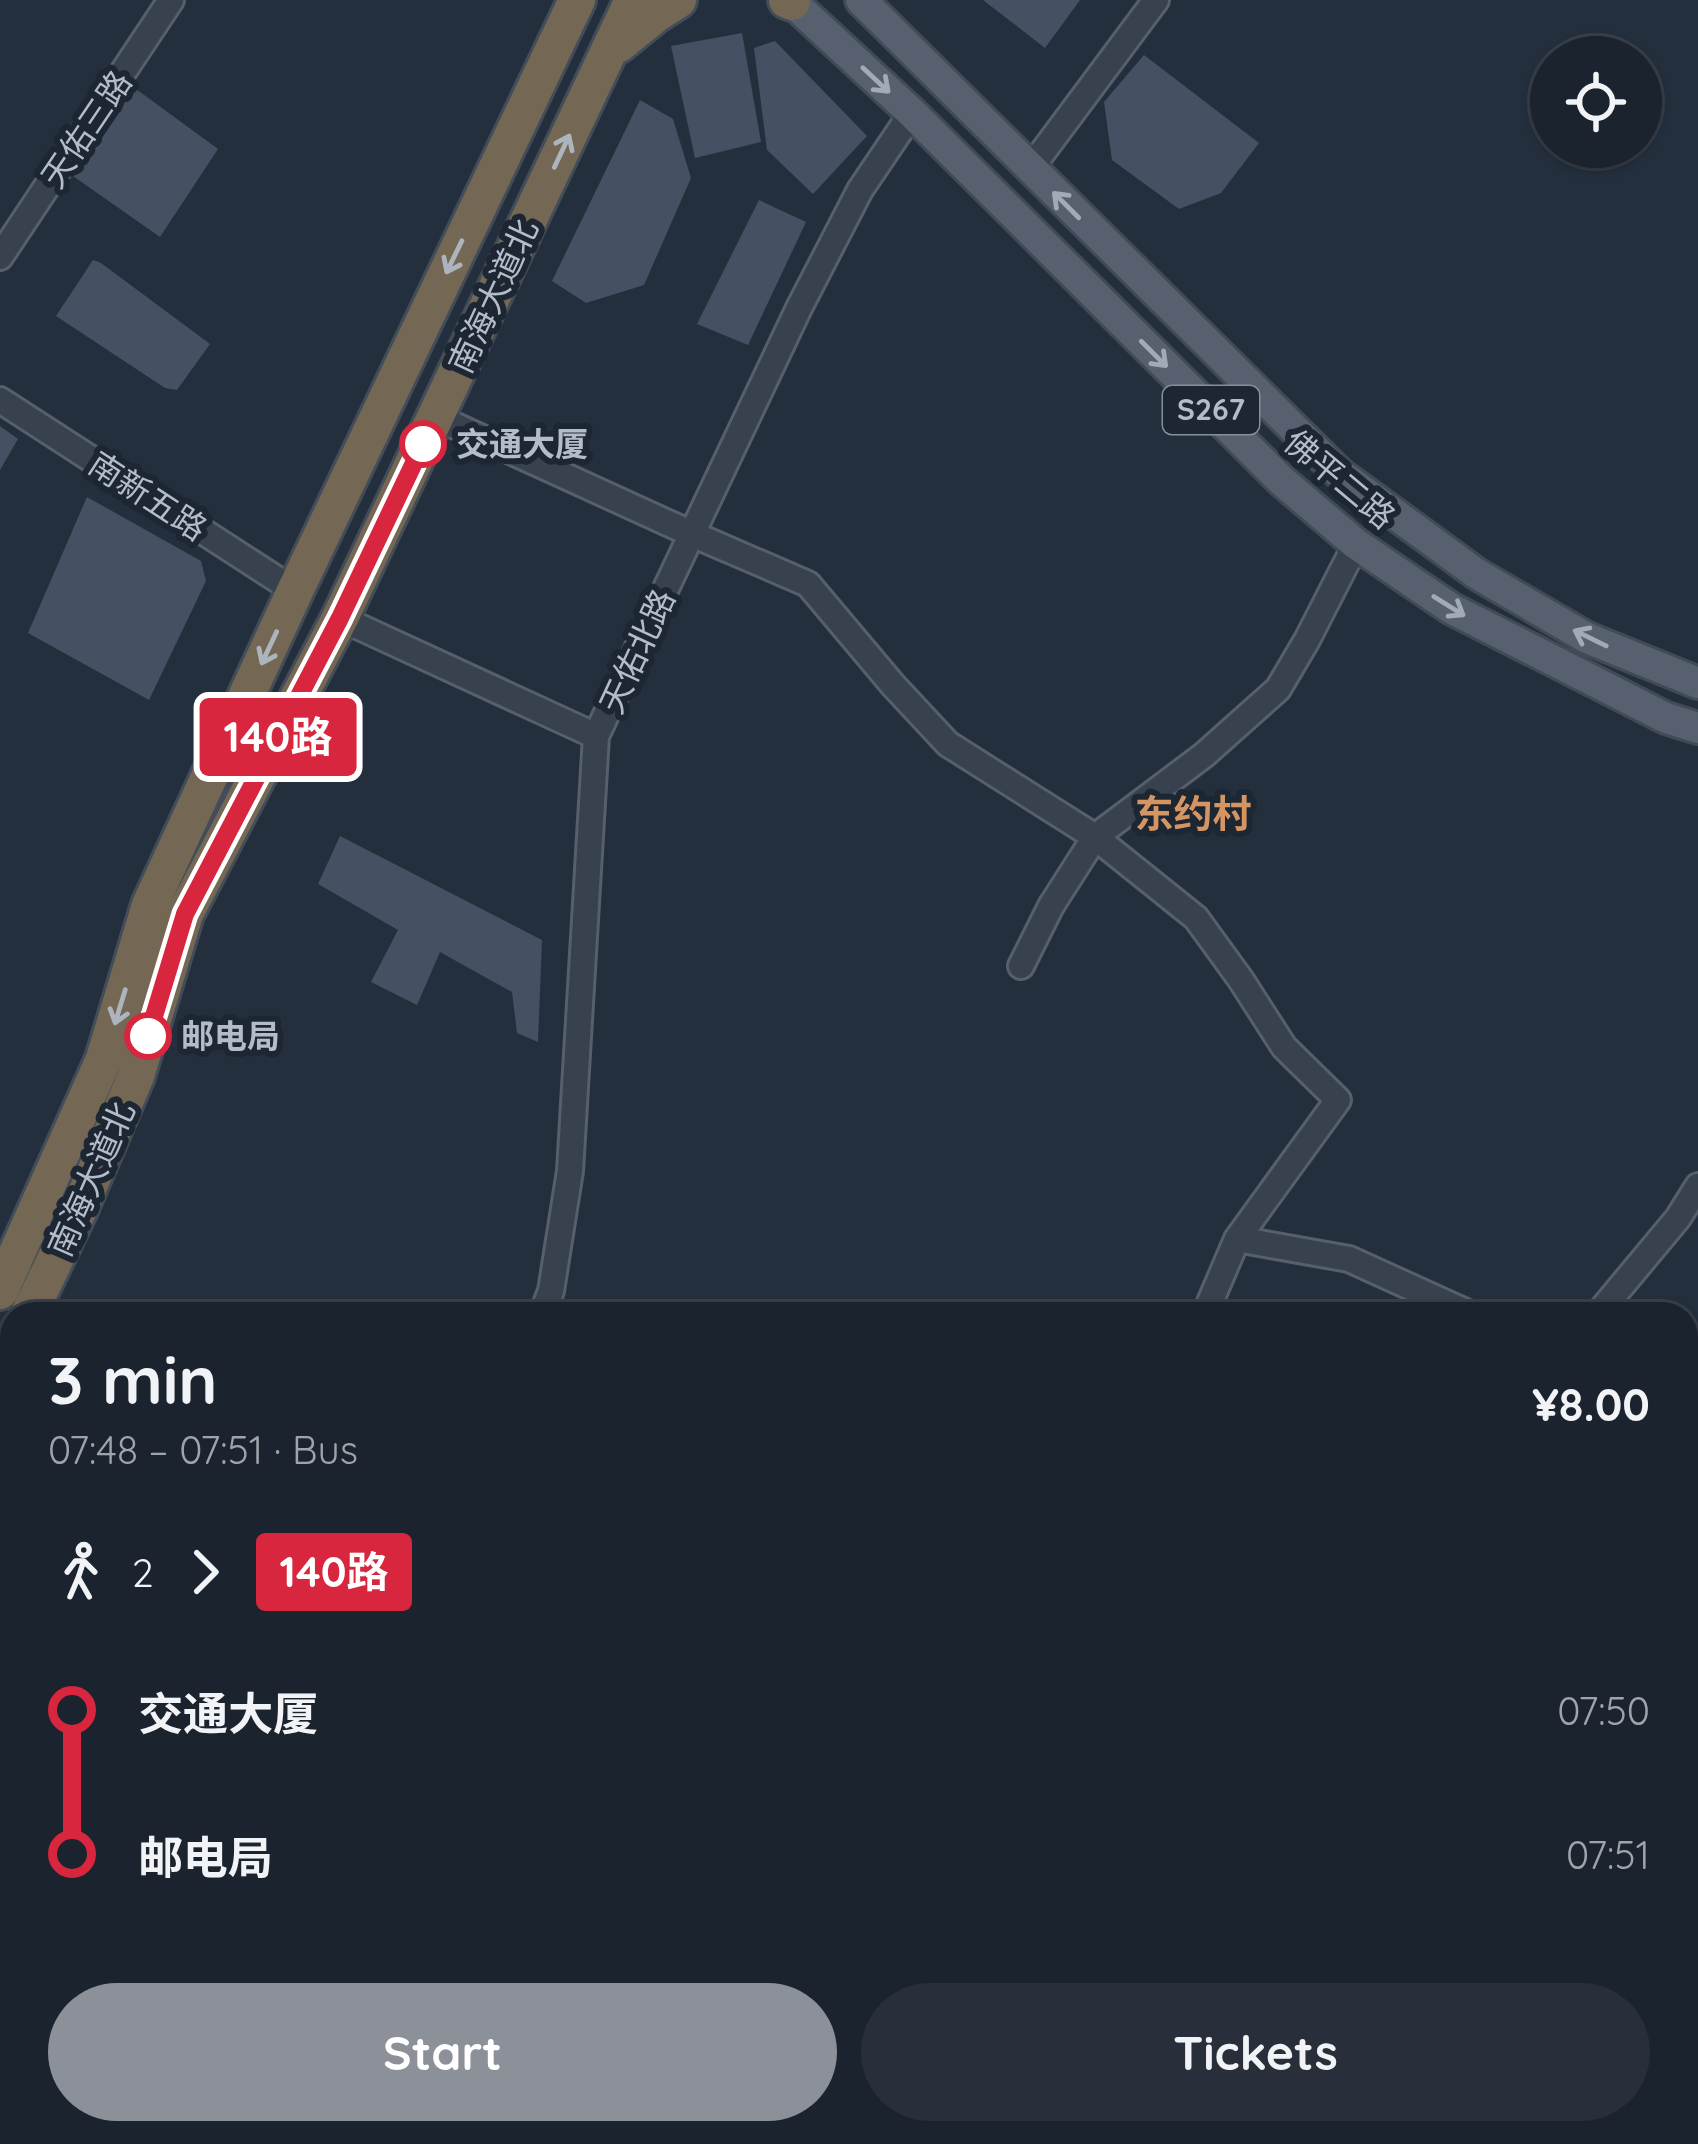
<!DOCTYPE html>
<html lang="en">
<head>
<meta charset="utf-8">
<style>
  :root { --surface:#1b232e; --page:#282f3a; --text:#f1f3f6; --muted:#a0a4aa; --line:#39404a; --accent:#8c9099 }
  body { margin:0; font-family:Quicksand,"Noto Sans SC",sans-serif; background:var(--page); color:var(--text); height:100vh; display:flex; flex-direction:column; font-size:45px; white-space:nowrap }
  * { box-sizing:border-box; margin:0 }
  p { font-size:39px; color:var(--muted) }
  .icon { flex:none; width:66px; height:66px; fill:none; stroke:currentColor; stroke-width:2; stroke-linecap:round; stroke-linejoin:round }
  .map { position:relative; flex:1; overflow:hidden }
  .panel { position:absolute; left:0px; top:1302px; width:1698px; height:843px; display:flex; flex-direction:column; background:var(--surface); border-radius:36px 36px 0 0; box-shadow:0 3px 9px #0004,0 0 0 3px var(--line) }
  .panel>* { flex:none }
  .badge { padding:0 24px; border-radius:9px; font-size:42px; line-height:78px }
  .fabs { position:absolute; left:1530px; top:36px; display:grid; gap:24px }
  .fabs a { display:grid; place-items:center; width:132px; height:132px; border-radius:50%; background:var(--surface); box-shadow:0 3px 9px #0004,0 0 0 3px var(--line); font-size:60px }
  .map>.badge { position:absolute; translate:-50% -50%; box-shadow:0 0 0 6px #fff }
  .legs { display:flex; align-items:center; gap:18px; height:132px; padding:0 48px; font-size:39px }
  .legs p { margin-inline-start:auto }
  .overview { display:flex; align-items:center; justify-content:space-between; height:204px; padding:0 48px }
  h1 { font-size:66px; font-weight:700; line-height:90px }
  .button { display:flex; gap:24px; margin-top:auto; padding:24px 48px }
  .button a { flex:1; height:138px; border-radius:72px; background:var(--accent); color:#fff; font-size:48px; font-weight:700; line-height:138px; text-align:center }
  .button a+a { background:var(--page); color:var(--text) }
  ul { padding:0 48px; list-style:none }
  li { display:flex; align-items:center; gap:42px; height:144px; font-size:45px }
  li i { display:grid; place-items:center; width:18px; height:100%; margin:0 15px; background:currentColor }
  li i::after { content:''; width:30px; height:30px; margin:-15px; border:9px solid; border-radius:50%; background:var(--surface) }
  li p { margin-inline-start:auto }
  li:first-child i { background:linear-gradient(#0000 50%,currentColor 0) }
  li:last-child i { background:linear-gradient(currentColor 50%,#0000 0) }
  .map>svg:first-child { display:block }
  .building { fill:#455162 }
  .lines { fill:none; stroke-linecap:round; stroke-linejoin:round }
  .minor-casing { stroke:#565f6c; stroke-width:30 }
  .major-casing { stroke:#414a57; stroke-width:36 }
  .highway-casing { stroke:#434c59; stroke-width:42 }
  .minor { stroke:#38414e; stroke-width:24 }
  .major { stroke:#56606e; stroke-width:30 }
  .highway { stroke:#746855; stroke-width:36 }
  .oneway { stroke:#a1aab7 }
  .oneway2 { stroke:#aeb4bd }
  .line-1-casing { stroke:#fff; stroke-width:27 }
  .line-1 { stroke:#d7263d; stroke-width:18 }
  .stop-1-dot { fill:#fff; stroke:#d7263d; stroke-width:6 }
  .labels { text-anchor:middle; stroke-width:12; stroke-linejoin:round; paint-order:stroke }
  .shield { fill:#1d2633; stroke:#878f9c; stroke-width:3 }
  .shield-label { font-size:30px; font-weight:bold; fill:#b4bcc9 }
  .street-label { font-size:33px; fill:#b4bcc9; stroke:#1d2633 }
  .stop-label { font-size:33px; font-weight:bold; fill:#b4bcc9; stroke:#1d2633; text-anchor:start }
  .quarter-label { font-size:39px; font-weight:bold; fill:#d59563; stroke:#1d2633 }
</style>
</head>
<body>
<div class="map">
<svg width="1698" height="2144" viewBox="0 0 1698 2144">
  <rect width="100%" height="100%" fill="#242f3e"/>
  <path class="building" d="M983,0H1080L1045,48Z
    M742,33L761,142L695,158L671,46Z
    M775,41L867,136L813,194L767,150L754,48Z
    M1144,55L1259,143L1221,193L1179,209L1112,160L1104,102Z
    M136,89L218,149L160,237L73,176L76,167L127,90Z
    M640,100L673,119L691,178L644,285L586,303L552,281Z
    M759,200L806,222L748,345L697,324Z
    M93,260L101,263L210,344L177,390L165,388L56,316Z
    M0,426L18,439L0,470Z
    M87,497L201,561L206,581L149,700L28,633Z
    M340,836L542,940L538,1042L517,1033L512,992L440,952L417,1005L371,982L398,930L318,884Z"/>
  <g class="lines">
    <g class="minor-casing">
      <path id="minor" d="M1030,169L1156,0
        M0,257L171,0
        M0,400L295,591
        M436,417L692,534L808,584L893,685L948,744L1095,837L1196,918L1241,980L1284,1047L1338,1100L1237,1239L1205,1314
        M340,618L596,736
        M1021,966L1051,906L1095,837L1204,755L1278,689L1307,640L1356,544
        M1237,1239L1349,1259L1470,1314
        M542,1314L551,1291L570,1171L596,736L799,308L860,190L912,113
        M1598,1314L1678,1218L1698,1186
        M1686,1569L1698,1581
        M0,1852L12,1858
        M65,2144L70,2133
        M484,2144L489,2133
        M1048,2144L1055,2133"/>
    </g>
    <g class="major-casing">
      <path id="major" d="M790,0L912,113L1282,481L1356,544L1452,609L1666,718L1698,728
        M861,0L1340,474L1477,574L1587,638L1698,683
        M0,1409L12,1417
        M1686,2077L1698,2059
        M1122,2133L1140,2144
        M1200,2133L1217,2144
        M1641,2144L1648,2133"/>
    </g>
    <g class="highway-casing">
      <path id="highway" d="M787,0L792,2
        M619,44L656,14L678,0
        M0,1291L104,1059L150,905L295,591L577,0
        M29,1314L78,1212L136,1076L185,914L340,618L633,0
        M0,1378L12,1350
        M0,1451L12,1448"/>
    </g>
    <use href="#minor" class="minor"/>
    <use href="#major" class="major"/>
    <use href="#highway" class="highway"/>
  </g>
  <defs><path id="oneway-shaft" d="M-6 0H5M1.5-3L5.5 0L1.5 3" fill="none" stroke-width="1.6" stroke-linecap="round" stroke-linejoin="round" transform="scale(3)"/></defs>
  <g class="oneway">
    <use href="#oneway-shaft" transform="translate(876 80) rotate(43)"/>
    <use href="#oneway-shaft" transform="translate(1066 205) rotate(-135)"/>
    <use href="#oneway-shaft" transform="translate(1154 354) rotate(45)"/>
    <use href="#oneway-shaft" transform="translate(1449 606) rotate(32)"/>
    <use href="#oneway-shaft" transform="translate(1590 638) rotate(-154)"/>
  </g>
  <g class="oneway2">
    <use href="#oneway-shaft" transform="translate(562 151) rotate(-65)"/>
    <use href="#oneway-shaft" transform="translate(454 257) rotate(116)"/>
    <use href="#oneway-shaft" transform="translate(269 648) rotate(115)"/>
    <use href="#oneway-shaft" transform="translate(120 1007) rotate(107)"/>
  </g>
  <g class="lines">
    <g class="line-1-casing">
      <path id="line-1" d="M148,1036L185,914L340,618L423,444"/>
    </g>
    <use href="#line-1" class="line-1"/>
  </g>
  <g class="stop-1-dot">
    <circle cx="423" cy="444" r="21"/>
    <circle cx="148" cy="1036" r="21"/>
  </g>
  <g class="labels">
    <rect class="shield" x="1163" y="386" width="96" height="48" rx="9"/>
    <g class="shield-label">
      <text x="1211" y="420">S267</text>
    </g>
    <g class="street-label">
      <text transform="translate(86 129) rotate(-56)" y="12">天佑三路</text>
      <text transform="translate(493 296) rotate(-65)" y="12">南海大道北</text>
      <text transform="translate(1340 479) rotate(40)" y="12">佛平二路</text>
      <text transform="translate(148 496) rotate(33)" y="12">南新五路</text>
      <text transform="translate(637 651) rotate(-65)" y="12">天佑北路</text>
      <text transform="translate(91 1179) rotate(-66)" y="12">南海大道北</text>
    </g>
    <g class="stop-label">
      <text x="456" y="456">交通大厦</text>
      <text x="181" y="1048">邮电局</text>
    </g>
    <g class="quarter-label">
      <text x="1193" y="828">东约村</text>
    </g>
  </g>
</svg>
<div class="fabs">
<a><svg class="icon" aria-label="locate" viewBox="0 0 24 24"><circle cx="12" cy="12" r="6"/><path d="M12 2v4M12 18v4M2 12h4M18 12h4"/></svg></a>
</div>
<b class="badge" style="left:278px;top:737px;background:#d7263d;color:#fff">140路</b>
<section class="panel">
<div class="overview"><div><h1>3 min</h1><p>07:48 – 07:51 · Bus</p></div><b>¥8.00</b></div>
<div class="legs"><svg class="icon" aria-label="walk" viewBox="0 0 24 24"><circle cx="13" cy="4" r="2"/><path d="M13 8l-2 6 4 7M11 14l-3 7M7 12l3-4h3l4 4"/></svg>2<svg class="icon" aria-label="forward" viewBox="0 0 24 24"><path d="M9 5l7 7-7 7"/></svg><b class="badge" style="background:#d7263d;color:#fff">140路</b></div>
<ul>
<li><i style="color:#d7263d"></i><b>交通大厦</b><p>07:50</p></li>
<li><i style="color:#d7263d"></i><b>邮电局</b><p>07:51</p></li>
</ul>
<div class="button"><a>Start</a><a>Tickets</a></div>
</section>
</div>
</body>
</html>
